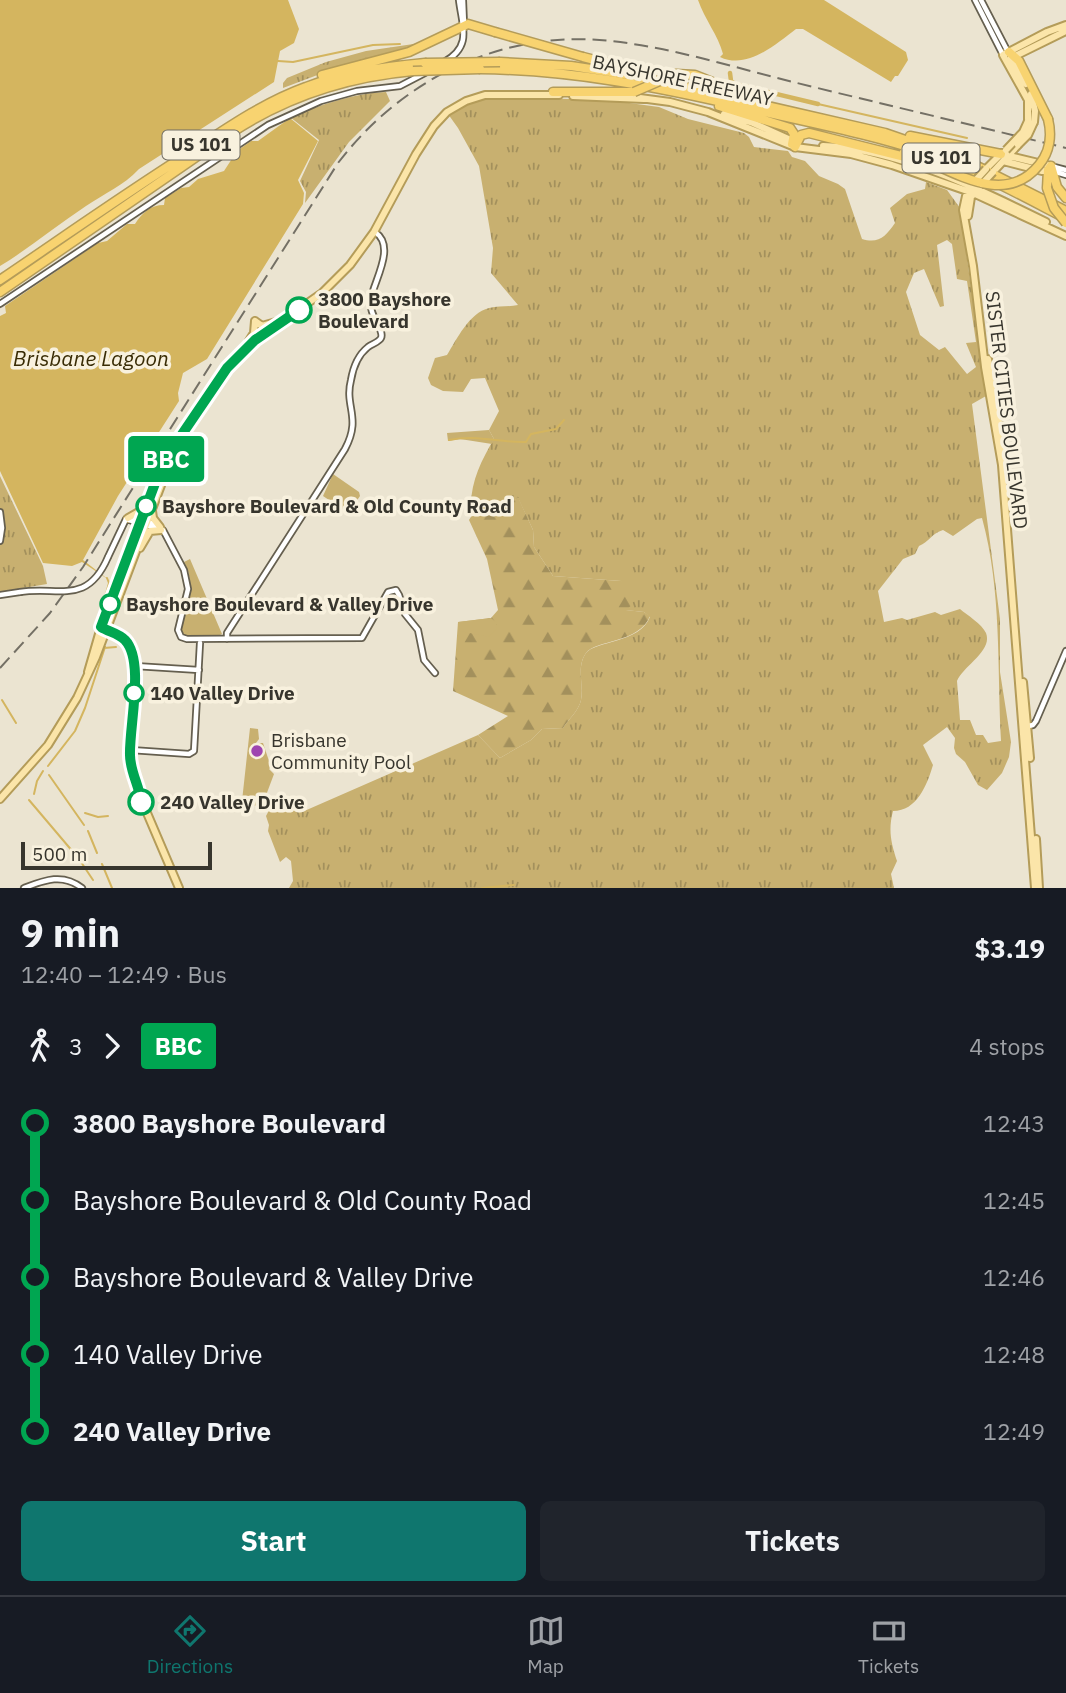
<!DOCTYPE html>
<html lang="en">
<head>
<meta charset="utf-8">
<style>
  :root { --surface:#171b24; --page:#20242c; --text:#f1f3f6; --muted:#9ea1a6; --line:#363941; --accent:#0f766e }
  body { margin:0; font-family:"IBM Plex Sans",sans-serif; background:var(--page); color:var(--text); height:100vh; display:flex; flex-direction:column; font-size:26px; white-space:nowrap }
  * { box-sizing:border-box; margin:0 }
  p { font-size:23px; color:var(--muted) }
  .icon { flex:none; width:38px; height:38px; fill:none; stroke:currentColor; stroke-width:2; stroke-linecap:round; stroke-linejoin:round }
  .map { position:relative; height:888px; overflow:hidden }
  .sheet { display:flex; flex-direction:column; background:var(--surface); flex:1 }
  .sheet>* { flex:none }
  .badge { padding:0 14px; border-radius:5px; font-size:24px; line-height:46px }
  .scale { position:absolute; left:21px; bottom:18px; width:191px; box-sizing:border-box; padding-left:7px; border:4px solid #37352d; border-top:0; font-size:19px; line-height:24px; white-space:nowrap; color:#37352d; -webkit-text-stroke:5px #f8f1de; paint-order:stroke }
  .map>.badge { position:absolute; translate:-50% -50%; box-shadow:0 0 0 4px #fff }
  .legs { display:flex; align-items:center; gap:10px; height:77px; padding:0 21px; font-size:23px }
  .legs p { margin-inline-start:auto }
  .summary { display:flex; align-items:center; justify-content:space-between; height:119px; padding:0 21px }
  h1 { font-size:38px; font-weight:800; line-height:52px }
  .button { display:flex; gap:14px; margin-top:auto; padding:14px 21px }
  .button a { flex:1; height:80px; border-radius:10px; background:var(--accent); color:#fff; font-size:28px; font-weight:800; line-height:80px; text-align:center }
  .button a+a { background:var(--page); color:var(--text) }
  ul { padding:0 21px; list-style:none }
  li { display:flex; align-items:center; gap:24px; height:77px; font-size:26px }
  li i { display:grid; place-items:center; width:10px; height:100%; margin:0 9px; background:currentColor }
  li i::after { content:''; width:18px; height:18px; margin:-9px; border:5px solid; border-radius:50%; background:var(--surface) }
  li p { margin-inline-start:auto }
  li:first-child i { background:linear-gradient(#0000 50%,currentColor 0) }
  li:last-child i { background:linear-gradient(currentColor 50%,#0000 0) }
  .dock { display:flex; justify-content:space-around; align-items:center; height:98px; border-top:2px solid var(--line); background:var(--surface); font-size:19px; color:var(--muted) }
  .dock a { display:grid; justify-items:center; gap:4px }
  .dock .active { color:var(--accent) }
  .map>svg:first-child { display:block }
  .grass { fill:url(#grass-tufts); fill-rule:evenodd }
  .forest { fill:url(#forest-firs) }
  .park { fill:#c8b070 }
  .water { fill:#d4b55f }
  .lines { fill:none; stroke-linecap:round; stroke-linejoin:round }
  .stream { stroke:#d4b55f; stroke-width:2 }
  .river { stroke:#d4b55f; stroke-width:4.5 }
  .minor-casing { stroke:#655f4f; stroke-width:8 }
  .major-casing { stroke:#b49c59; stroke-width:10 }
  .highway-casing { stroke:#b49c59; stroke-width:11 }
  .minor { stroke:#fff; stroke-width:4.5 }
  .major { stroke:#fbe5a9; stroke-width:6 }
  .highway { stroke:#f8d370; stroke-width:8 }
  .rail { stroke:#747065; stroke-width:2; stroke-dasharray:14 7; stroke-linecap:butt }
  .minor-bridge-casing { stroke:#655f4f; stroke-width:8; stroke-linecap:butt }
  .major-bridge-casing { stroke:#b49c59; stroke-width:10; stroke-linecap:butt }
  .highway-bridge-casing { stroke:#b49c59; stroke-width:11; stroke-linecap:butt }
  .minor-bridge { stroke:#fff; stroke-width:4.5 }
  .major-bridge { stroke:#fbe5a9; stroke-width:6 }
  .highway-bridge { stroke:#f8d370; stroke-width:8 }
  .line-1-casing { stroke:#fff; stroke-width:16 }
  .line-1 { stroke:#00a651; stroke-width:10 }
  .stop-1-dot { fill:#fff; stroke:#00a651; stroke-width:3.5 }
  .poi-dot { fill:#9e45b0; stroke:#f8f1de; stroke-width:2.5 }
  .labels { text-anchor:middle; stroke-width:7; stroke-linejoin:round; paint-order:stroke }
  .shield { fill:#f8f1de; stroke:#716d62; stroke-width:2 }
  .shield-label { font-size:18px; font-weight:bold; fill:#37352d }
  .street-label { font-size:19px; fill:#37352d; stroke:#f8f1de }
  .stop-label { font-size:19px; font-weight:bold; fill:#37352d; stroke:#f8f1de; text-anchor:start }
  .poi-label { font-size:19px; fill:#37352d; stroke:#f8f1de; text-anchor:start }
  .water-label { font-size:21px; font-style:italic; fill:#392c05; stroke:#f8f1de }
</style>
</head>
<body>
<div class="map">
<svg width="1066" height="888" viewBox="0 0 1066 888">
  <defs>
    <pattern id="grass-tufts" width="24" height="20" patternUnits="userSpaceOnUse" patternTransform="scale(1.75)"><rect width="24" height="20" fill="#c8b070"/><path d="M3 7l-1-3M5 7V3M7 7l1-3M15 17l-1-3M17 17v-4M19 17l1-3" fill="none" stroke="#a3905c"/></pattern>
    <pattern id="forest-firs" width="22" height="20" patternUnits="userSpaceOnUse" patternTransform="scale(1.75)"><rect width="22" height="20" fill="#c8b070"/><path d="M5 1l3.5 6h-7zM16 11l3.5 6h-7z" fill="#a3905c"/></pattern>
  </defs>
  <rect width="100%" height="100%" fill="#ebe4d1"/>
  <path class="grass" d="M427,42L401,53L336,68L283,88V83L287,78L326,62L366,51Z
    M386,92L390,101L349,142L305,203L306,192L300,181L319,140L290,117C322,105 352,93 386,92Z
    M496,97L607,100L659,107L688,119L744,133L749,137L754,147L788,151L792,157L805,161L819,176L838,184L845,189L862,239C879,244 886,236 895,223L890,208L907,194L925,189L926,182L947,190L960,208L986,396L972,404L1000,619V672L1011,742L1009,757L1002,773L987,790L978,785L965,762L956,754L954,748L955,738L947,727L923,745L933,765C927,785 917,811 893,811C888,830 891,843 897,861L891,874L894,888H289L293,881L291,861L286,857L280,862L268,831L269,825L266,816L275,799L286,796L302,812L478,735L500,758L531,740L542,729L563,728C569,719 579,710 581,700C584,685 576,667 586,653C595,641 640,643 650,617L644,612L625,610L621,581L553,576L534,547L533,530L518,498C507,506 490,505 477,510L471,505C471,481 482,459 494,439L489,430L499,411L485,378L471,379L463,392L443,391L431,385L428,378L435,358L447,355C457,339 469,313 489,308C499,306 509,307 518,305L491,273L493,248L479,166L458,128L448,114C463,104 477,99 496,97ZM947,240L952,244L957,279L967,281L976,342L966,343L976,367L967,374L945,347L939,350L920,335L906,292L914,273L924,269L940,307L944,306L937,245ZM982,518C1002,591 997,667 1001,741L988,743L983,735H976L970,720H960L957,681C963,666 993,651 986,633C982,624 967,615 960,609L941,615L935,612L907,620L902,618L884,622L878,591L903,559L915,554L919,546C929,542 932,533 943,530L953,536L977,519Z
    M0,476L43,566L47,584L0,592Z"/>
  <path class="forest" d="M518,497L533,530L534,547L553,576L621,581L635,588L632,605L626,610L644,612L650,616C640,643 595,640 586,653C576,667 584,684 581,700C579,710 569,719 563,728L542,729L531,740L500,758L478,735L508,716L453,691L458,622L491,618L498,610L487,559L469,520L480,502C492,506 509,506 518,497Z"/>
  <path class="park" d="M489,430L494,439L492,444L460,439L448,441L447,433Z
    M333,474L359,492L360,496L349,512H347L323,496Z
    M190,559L222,634L220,635L186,636L181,631C183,606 198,587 184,562Z
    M491,618L496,622L497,628L489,637L460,631L458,622Z
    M250,728L258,729L259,739L256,743H263L271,767L269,769L274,774L262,806L247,805L242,801Z"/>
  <path class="water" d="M0,0H288L299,29L294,43L280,51L274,82L139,169C123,186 105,193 86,206C57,225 30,248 0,266Z
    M698,0H824L906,52L908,60L898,76H895L891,82L803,29H796C775,45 747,70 720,57L723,54C718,35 705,20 698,0Z
    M290,118L318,141L298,180L304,193L303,204L207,359L183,373L178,393L179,401L118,496L83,560L109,580L82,562L72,566L43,563L0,471V316L6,313L5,306L98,243L107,241L127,224H135C142,213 150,205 164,205L165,198L181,188L189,187L198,179L224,171L237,151L251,141H258Z"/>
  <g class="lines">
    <path class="stream" d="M278,61L293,62L373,45L400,44
      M818,104L967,138
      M449,440C475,434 501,443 526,442L531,434L556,429L564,420
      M101,613L109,583L107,578
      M104,648L116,647
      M2,700L16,723
      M48,766L75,731L85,708L105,647
      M49,775L84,825
      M34,794L37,781L43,771
      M29,800L79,859L93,880
      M85,813L98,817L108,816
      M88,831L97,853
      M102,864L112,888
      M482,888L514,885"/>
    <path class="river" d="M730,73L731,81L735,84L818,104"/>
    <g class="minor-casing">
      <path id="minor" d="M463,0L464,24
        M975,0L1003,55
        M981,0L1008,52
        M444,62C473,46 462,26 459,0
        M1051,166L1066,170
        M1053,171L1066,175
        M0,304L268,125L321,101L357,91L400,86L425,73
        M0,512L2,528L0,541
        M129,520L160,529
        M108,557L126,519L135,517L154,524L163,530L184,570L188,589L178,630L181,637L187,639L362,638L388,592L396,590L399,595L405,614L418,630L424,660L435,673
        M0,595L20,592
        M227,639V633L345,449C362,417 344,407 351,380C353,368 358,355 368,347C372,344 379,342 381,338C385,330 367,314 371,298C375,279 396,246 375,232
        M135,666L199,670
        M1024,727L1033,725L1036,721L1066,651
        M131,750L189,754L194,751L200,643
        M24,888C45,880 63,873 82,888"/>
    </g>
    <g class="major-casing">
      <path id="major" d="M1011,57L1026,84
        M1011,58L1066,31
        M1031,94L1035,111L1034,122
        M573,96L644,99
        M640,98L670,102L708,112L795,147L851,154L892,165L973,193L1066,236
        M724,114L753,123L795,142
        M1028,121V100L1003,55L1047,32L1066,25
        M823,146C898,149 980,189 1046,222
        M1001,154L1051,166
        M1003,161L1042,171H1052
        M986,169L1002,153
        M993,172L1018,145
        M975,181L966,196L963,210L973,266L985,367L1002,465L1035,888
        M968,216L971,197L982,184
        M255,321L262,326L276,322
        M249,341L254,333L255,321
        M988,359L1005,458
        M152,511L153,518L160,527
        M128,518L144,509
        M140,548L150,531L161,530
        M103,628L122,637L130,646L134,657L135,687L130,759L140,800L144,806L179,888
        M88,672L101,627L160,471L202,403L227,368L255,340L322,293L350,265L374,232L416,154L434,126L447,112L466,101L485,95H559
        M1023,682L1030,758
        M0,799L48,745L77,698L96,657L174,451
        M1036,839L1039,888"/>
    </g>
    <g class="highway-casing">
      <path id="highway" d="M1009,52L1019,61L1048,119
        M583,57L634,70
        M500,62L571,66L637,76L885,133L969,162L1066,211
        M480,69C572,70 659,87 748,108C806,122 867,133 924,152C971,168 1015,192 1059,215
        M676,74L695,75L750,97
        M322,75L409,52L468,24L495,32
        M553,92H634
        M719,106L790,128L794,134L792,144
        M910,136L1001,154
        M795,147L801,135L809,133L921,161
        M1047,188L1048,170L1051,166L1057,187L1066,198
        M0,280C62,238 123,195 186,155C224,130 262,103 306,87C344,72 384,67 425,63
        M0,292L231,133C287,96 346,77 413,71"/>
    </g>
    <use href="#minor" class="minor"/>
    <use href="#major" class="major"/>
    <use href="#highway" class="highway"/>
    <path class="rail" d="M0,668L50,613L83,567L338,163C403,78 503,29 611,41C674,48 736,68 797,83C887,105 976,126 1066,148"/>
    <g class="minor-bridge-casing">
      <path id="minor-bridge" d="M20,592C59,586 87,606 108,557"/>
    </g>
    <g class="major-bridge-casing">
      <path id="major-bridge" d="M1018,145L1028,135L1034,122
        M1006,150L1023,132L1028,121
        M975,181L986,169
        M982,184L993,172"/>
    </g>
    <g class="highway-bridge-casing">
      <path id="highway-bridge" d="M495,32L583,57
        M425,63L500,62
        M413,71L480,69
        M634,92L676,74
        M904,152C946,165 1002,211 1039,165C1050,152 1052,135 1048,119
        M1047,188L1054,208L1066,223"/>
    </g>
    <use href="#minor-bridge" class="minor-bridge"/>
    <use href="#major-bridge" class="major-bridge"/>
    <use href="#highway-bridge" class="highway-bridge"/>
  </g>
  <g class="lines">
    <g class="line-1-casing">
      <path id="line-1" d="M141,802C140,787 130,772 130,755C129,726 145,661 125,640C118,633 109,632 101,627L157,478L170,452L227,368L255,340L299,310"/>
    </g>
    <use href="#line-1" class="line-1"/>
  </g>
  <g class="stop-1-dot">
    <circle cx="299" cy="310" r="12"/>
    <circle cx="146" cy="506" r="9"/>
    <circle cx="110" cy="604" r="9"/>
    <circle cx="134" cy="693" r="9"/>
    <circle cx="141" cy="802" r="12"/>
  </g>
  <circle class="poi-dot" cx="257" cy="751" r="7"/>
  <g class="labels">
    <g class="shield">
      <rect x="162.5" y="130.5" width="77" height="29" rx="5"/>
      <rect x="902.5" y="143.5" width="77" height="29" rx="5"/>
    </g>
    <g class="shield-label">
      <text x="201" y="151">US 101</text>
      <text x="941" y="164">US 101</text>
    </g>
    <g class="street-label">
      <text transform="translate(683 80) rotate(12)" y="7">BAYSHORE FREEWAY</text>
      <text transform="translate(1007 410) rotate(83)" y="7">SISTER CITIES BOULEVARD</text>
    </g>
    <g class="stop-label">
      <text x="318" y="306">3800 Bayshore<tspan x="318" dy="22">Boulevard</tspan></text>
      <text x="162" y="513">Bayshore Boulevard &amp; Old County Road</text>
      <text x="126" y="611">Bayshore Boulevard &amp; Valley Drive</text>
      <text x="150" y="700">140 Valley Drive</text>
      <text x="160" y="809">240 Valley Drive</text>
    </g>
    <g class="poi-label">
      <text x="271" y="747">Brisbane<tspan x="271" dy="22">Community Pool</tspan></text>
    </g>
    <g class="water-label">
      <text x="91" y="366">Brisbane Lagoon</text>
    </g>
  </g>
</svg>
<div class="scale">500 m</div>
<b class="badge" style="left:166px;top:459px;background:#00a651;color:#fff">BBC</b>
</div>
<section class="sheet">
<div class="summary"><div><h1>9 min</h1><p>12:40 – 12:49 · Bus</p></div><b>$3.19</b></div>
<div class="legs"><svg class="icon" aria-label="walk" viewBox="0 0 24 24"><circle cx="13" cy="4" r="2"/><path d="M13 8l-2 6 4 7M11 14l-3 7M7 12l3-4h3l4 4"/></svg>3<svg class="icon" aria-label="forward" viewBox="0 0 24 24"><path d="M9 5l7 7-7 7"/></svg><b class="badge" style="background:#00a651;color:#fff">BBC</b><p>4 stops</p></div>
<ul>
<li><i style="color:#00a651"></i><b>3800 Bayshore Boulevard</b><p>12:43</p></li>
<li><i style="color:#00a651"></i><span>Bayshore Boulevard &amp; Old County Road</span><p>12:45</p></li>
<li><i style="color:#00a651"></i><span>Bayshore Boulevard &amp; Valley Drive</span><p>12:46</p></li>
<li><i style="color:#00a651"></i><span>140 Valley Drive</span><p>12:48</p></li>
<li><i style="color:#00a651"></i><b>240 Valley Drive</b><p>12:49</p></li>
</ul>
<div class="button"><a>Start</a><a>Tickets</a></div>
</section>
<nav class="dock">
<a class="active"><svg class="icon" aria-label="directions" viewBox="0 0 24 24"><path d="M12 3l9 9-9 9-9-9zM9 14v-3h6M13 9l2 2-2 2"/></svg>Directions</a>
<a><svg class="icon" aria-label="map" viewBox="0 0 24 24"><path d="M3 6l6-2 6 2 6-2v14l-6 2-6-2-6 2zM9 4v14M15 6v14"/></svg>Map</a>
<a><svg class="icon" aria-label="tickets" viewBox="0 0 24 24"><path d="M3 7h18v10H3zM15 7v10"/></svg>Tickets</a>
</nav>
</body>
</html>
